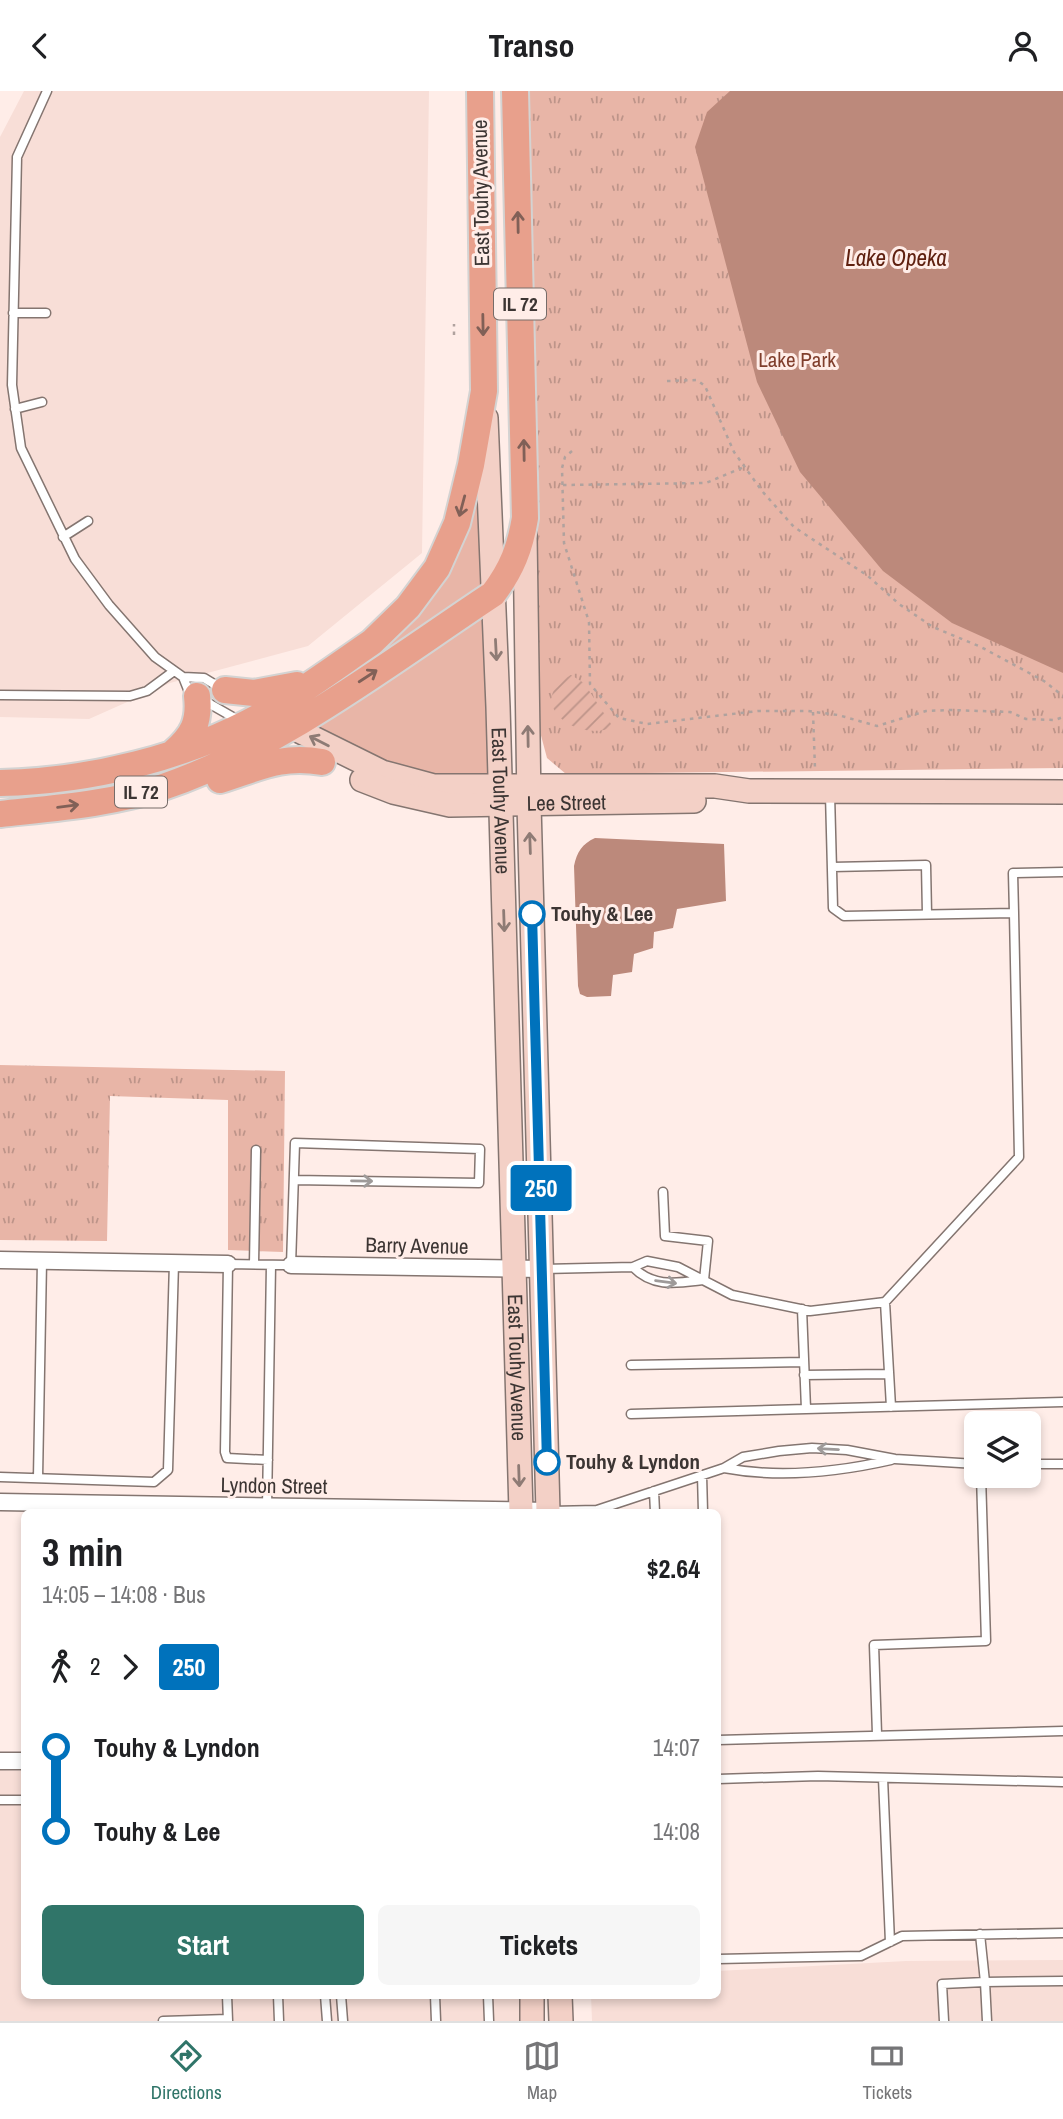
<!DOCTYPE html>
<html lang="en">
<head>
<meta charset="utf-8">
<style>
  :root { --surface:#fff; --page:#f6f6f6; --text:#202124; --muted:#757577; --line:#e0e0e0; --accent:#307569 }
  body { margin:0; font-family:"Archivo Narrow",sans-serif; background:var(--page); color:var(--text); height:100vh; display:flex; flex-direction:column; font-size:26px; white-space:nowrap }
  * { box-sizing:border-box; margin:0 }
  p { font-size:23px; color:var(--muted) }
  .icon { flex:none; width:38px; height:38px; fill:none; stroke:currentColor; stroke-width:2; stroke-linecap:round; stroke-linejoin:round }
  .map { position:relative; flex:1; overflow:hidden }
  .side { position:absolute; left:21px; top:1418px; width:700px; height:490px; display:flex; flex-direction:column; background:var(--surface); border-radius:10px; box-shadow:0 4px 10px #0003 }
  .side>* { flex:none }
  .badge { padding:0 14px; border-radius:5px; font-size:24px; line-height:46px }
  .controls { position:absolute; left:964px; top:1320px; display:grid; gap:14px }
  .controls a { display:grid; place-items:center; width:77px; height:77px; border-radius:10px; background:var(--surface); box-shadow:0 4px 10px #0003; font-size:35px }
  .map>.badge { position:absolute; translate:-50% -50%; box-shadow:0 0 0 4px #fff }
  .legs { display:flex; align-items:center; gap:10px; height:77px; padding:0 21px; font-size:23px }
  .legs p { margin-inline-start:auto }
  .head { display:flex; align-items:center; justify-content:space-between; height:119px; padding:0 21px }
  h1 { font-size:38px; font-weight:700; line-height:52px }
  .primary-button { display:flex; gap:14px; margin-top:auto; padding:14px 21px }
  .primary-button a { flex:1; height:80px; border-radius:10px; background:var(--accent); color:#fff; font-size:28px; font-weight:700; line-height:80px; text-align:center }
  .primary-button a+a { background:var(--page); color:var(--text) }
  ul { padding:0 21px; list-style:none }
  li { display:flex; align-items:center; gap:24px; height:84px; font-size:26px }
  li i { display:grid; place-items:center; width:10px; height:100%; margin:0 9px; background:currentColor }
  li i::after { content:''; width:18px; height:18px; margin:-9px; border:5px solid; border-radius:50%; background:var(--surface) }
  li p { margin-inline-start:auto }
  li:first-child i { background:linear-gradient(#0000 50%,currentColor 0) }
  li:last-child i { background:linear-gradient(currentColor 50%,#0000 0) }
  header { display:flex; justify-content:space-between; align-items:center; height:91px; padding:0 21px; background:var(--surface); font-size:32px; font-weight:700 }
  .dock { display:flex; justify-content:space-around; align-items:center; height:98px; border-top:2px solid var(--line); background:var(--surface); font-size:19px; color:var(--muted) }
  .dock a { display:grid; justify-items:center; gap:4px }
  .dock .current { color:var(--accent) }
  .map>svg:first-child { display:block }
  .built { fill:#f8ded7 }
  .grass { fill:#e8b5a7 }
  .park { fill:url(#park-tufts) }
  .garden { fill:url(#garden-furrows) }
  .water { fill:#bc897b }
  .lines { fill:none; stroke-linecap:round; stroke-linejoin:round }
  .service-casing { stroke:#847570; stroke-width:11 }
  .minor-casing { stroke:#847570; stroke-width:19 }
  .secondary-casing { stroke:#847570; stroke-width:26 }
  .primary-casing { stroke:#d4d3d2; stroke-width:30 }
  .path { stroke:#b0a29e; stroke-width:2.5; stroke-dasharray:3.5 5; stroke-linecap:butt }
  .service { stroke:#fff; stroke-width:8 }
  .minor { stroke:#fff; stroke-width:16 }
  .secondary { stroke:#f3d0c6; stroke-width:23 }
  .primary { stroke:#e8a08c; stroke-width:26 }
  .oneway { stroke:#816057 }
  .oneway2 { stroke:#8e7b75 }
  .oneway3 { stroke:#9e9a99 }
  .line-1-casing { stroke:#fff; stroke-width:16 }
  .line-1 { stroke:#0072bc; stroke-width:10 }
  .stop-1-dot { fill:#fff; stroke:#0072bc; stroke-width:3.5 }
  .labels { text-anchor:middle; stroke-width:6; stroke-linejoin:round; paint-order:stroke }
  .shield { fill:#ffede8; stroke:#766c69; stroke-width:2 }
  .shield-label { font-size:19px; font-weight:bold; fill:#3c3533 }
  .street-label { font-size:21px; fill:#3c3533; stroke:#ffede8 }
  .park-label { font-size:21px; fill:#803e2c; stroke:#ffede8 }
  .stop-label { font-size:21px; font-weight:bold; fill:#3c3533; stroke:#ffede8; text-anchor:start }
  .water-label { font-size:23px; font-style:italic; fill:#5f200f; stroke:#ffede8 }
</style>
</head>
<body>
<header><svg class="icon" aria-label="back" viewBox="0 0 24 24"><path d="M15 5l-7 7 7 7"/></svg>Transo<svg class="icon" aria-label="person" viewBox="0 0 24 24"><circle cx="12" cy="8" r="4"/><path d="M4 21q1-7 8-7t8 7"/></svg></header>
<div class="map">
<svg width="1063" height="1930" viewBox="0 0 1063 1930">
  <defs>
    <pattern id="park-tufts" width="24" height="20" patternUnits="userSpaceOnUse" patternTransform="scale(1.75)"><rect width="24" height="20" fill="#e8b5a7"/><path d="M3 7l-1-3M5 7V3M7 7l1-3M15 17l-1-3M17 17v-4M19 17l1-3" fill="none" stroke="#bd9489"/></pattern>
    <pattern id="garden-furrows" width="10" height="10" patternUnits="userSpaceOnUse" patternTransform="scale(1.75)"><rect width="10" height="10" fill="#e8b5a7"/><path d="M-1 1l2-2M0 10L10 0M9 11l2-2" fill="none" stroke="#bd9489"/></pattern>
  </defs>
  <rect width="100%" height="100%" fill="#ffede8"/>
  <path class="built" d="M24,0H429L422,462L308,555L170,592L89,628L0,626V46Z
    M0,1679L24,1680V1904H521V1930H0Z
    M1063,1869V1930H592L591,1904H718V1880L906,1870Z"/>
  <path class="grass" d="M480,390L488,493L299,622L294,613L378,559Z
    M484,522L492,687C413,690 383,673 316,637L315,633Z"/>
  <path class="park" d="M526,0H1063V677L566,683L547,667L539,637Z
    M0,974L285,980L283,1161L228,1159V1009L110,1005L107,1150L0,1149Z"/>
  <path class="garden" d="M571,584L584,592L613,636C576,653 522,610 571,584Z"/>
  <path class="water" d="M730,0H1063V582L952,532L883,480L800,381L757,291L695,56L707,21Z
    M595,747L724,753L726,810L677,818L673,837L654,841L653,857L634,863L632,881L613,884L611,905L587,906L580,903L578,895L574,775C577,761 582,753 595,747Z"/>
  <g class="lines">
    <g class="service-casing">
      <path id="service" d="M47,0L17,66L12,294L21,357L75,468L109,514L155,566L183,586L189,601L238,629
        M13,222H46
        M15,318L42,311
        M63,446L88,430
        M183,586L204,587L222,598
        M0,604L130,605L147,600L174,580
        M830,703L833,817L844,825L1014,822L1013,782L1063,781
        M832,776L926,774L927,823
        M663,1101L665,1145L708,1150L704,1189
        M254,1173L256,1059
        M633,1176C653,1197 677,1192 704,1189
        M543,1178L633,1176L647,1170L678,1176L732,1204L810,1220L885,1211L1019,1066L1014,822
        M885,1211L891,1316
        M631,1274L804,1271
        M804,1284L887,1283
        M806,1318L1063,1311
        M631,1323L806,1318L802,1218
        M268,1369L227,1367L225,1361L228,1173L291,1174L295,1052L480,1058L479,1092L294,1089
        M1029,1373H1063
        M724,1377C777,1387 838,1381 891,1369
        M702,1384L703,1421
        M0,1386L154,1391L168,1379L174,1172
        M38,1387L42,1170
        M654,1400L655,1421
        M267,1416L271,1174
        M551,1420L597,1419L724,1377L743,1366L779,1360L812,1357L847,1359L895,1368L976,1373
        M877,1643L874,1554L986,1550L981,1384
        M718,1649L1063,1640
        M883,1687L890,1851
        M718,1688L818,1685L1063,1691
        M0,1709H24
        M980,1843L985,1891L1063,1890
        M718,1868L861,1865L902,1845L1063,1842
        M227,1904L228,1930
        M278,1904L279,1930
        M325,1904L327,1930
        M341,1904L343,1930
        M435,1904L436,1930
        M488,1904L489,1930
        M163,1930L228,1928
        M944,1930L942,1893L985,1891L987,1930"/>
    </g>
    <g class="minor-casing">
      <path id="minor" d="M0,1169L228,1173
        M291,1174L543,1178
        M0,1411L548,1420
        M0,1670H24"/>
    </g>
    <g class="secondary-casing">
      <g id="secondary">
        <path id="s1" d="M486,327L498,616L521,1421"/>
        <path d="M525,444L529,713L548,1421"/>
        <path d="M279,630L382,681L434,695H715L749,700L1063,701"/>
        <path id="s2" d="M362,689L393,701L450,714L694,710"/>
        <path d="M532,1904V1930"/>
        <path d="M560,1904L561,1930"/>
      </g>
    </g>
    <g class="primary-casing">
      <path id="primary" d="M225,599L254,602L297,594
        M174,661C193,644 200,631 197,605
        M220,689C259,677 280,664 322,671
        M0,692C91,690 186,667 266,622C302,601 337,575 372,551L408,516L437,477L457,432L471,374L484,300L480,0
        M0,723C54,717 111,713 163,696C281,656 390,571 493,503C512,478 520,457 525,427L515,0"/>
    </g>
    <path class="path" d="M454,244V233
      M667,290L697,289L705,295L734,361L762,400L794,436L868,485L899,513L933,536L981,556L1044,590L1063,605
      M572,360L565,366L562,377L564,452L589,531L590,593L619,627L647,633L758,620H808L838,624L877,635L926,620L950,619L1010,621L1026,628L1055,629L1063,626
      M563,394L706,392L744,376
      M813,621L815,678"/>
    <use href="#service" class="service"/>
    <use href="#minor" class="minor"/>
    <use href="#secondary" class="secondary"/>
    <use href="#primary" class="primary"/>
  </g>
  <defs><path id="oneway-shaft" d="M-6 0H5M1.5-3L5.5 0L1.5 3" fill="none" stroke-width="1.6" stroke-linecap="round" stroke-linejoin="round" transform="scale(1.75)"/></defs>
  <g class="oneway">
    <use href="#oneway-shaft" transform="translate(518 131) rotate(-91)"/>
    <use href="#oneway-shaft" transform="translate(483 234) rotate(89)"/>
    <use href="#oneway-shaft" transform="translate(524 359) rotate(-91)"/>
    <use href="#oneway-shaft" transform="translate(462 415) rotate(105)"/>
    <use href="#oneway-shaft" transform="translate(368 585) rotate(-33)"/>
    <use href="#oneway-shaft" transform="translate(68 715) rotate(-7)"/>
  </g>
  <g class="oneway2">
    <use href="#oneway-shaft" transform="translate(496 559) rotate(87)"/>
    <use href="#oneway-shaft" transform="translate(528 645) rotate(-91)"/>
    <use href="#oneway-shaft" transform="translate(319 650) rotate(-153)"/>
    <use href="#oneway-shaft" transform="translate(530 752) rotate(-92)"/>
    <use href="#oneway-shaft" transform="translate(504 830) rotate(88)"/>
    <use href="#oneway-shaft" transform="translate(519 1385) rotate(88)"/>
  </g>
  <g class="oneway3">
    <use href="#oneway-shaft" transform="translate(362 1090) rotate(1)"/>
    <use href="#oneway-shaft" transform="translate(666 1191) rotate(7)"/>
    <use href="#oneway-shaft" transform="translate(828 1358) rotate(-177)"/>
  </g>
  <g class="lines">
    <g class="line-1-casing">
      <path id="line-1" d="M532,823L547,1371"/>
    </g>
    <use href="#line-1" class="line-1"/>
  </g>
  <g class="stop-1-dot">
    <circle cx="532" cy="823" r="12"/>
    <circle cx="547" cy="1371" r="12"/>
  </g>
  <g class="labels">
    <g class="shield">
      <rect x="494" y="197.5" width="52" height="31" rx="5"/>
      <rect x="115" y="685.5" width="52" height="31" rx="5"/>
    </g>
    <g class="shield-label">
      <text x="520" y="220">IL 72</text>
      <text x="141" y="708">IL 72</text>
    </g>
    <g class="street-label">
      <text transform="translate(481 102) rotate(-91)" y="7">East Touhy Avenue</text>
      <text dy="7" stroke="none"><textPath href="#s1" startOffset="383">East Touhy Avenue</textPath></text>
      <text dy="7" stroke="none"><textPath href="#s2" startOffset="208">Lee Street</textPath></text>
      <text transform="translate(417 1155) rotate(1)" y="7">Barry Avenue</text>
      <text dy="7" stroke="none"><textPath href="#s1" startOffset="950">East Touhy Avenue</textPath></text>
      <text transform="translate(274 1395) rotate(1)" y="7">Lyndon Street</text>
    </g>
    <g class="park-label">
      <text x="797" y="276">Lake Park</text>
    </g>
    <g class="stop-label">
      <text x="551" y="830">Touhy &amp; Lee</text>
      <text x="566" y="1378">Touhy &amp; Lyndon</text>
    </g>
    <g class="water-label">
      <text x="896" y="175">Lake Opeka</text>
    </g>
  </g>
</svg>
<div class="controls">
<a><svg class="icon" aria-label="layers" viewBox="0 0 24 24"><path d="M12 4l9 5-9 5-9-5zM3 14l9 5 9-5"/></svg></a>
</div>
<b class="badge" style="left:541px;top:1097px;background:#0072bc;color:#fff">250</b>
<section class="side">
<div class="head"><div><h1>3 min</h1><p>14:05 – 14:08 · Bus</p></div><b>$2.64</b></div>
<div class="legs"><svg class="icon" aria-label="walk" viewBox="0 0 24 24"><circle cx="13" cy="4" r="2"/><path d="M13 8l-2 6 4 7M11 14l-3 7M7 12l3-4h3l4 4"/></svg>2<svg class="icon" aria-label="forward" viewBox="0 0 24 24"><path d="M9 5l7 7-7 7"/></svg><b class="badge" style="background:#0072bc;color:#fff">250</b></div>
<ul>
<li><i style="color:#0072bc"></i><b>Touhy &amp; Lyndon</b><p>14:07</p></li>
<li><i style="color:#0072bc"></i><b>Touhy &amp; Lee</b><p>14:08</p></li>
</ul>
<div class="primary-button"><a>Start</a><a>Tickets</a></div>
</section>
</div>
<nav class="dock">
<a class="current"><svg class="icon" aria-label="directions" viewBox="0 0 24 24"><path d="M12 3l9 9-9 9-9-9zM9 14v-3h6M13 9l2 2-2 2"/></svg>Directions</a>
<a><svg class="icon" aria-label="map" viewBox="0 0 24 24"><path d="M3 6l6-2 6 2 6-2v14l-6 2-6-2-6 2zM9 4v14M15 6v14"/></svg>Map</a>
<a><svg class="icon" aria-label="tickets" viewBox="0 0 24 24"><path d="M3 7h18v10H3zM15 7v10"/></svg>Tickets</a>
</nav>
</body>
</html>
